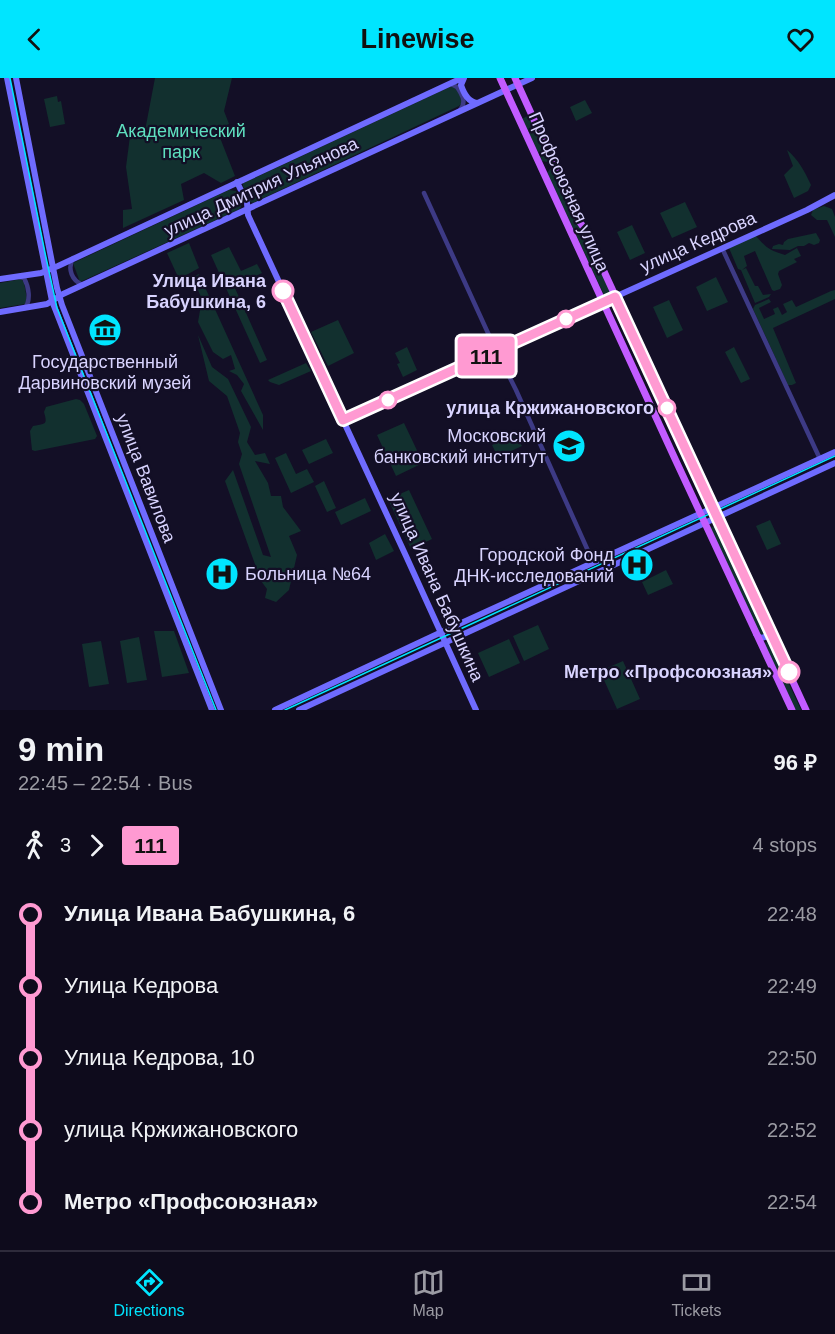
<!DOCTYPE html>
<html lang="en">
<head>
<meta charset="utf-8">
<style>
  :root { --surface:#0e0b1c; --page:#171425; --text:#f1f3f6; --muted:#9b9ba3; --line:#2e2b3b; --accent:#00e5ff }
  body { margin:0; font-family:Arial,sans-serif; background:var(--page); color:var(--text); height:100vh; display:flex; flex-direction:column; font-size:22px; white-space:nowrap }
  * { box-sizing:border-box; margin:0 }
  p { font-size:20px; color:var(--muted) }
  .icon { flex:none; width:33px; height:33px; fill:none; stroke:currentColor; stroke-width:2; stroke-linecap:round; stroke-linejoin:round }
  .map { position:relative; height:632px; overflow:hidden }
  .sheet { display:flex; flex-direction:column; background:var(--surface); flex:1 }
  .sheet>* { flex:none }
  .badge { padding:0 12px; border-radius:4px; font-size:21px; line-height:39px }
  .map>.badge { position:absolute; translate:-50% -50%; box-shadow:0 0 0 3px #fff }
  .legs { display:flex; align-items:center; gap:9px; height:66px; padding:0 18px; font-size:20px }
  .legs p { margin-inline-start:auto }
  .overview { display:flex; align-items:center; justify-content:space-between; height:102px; padding:0 18px }
  h1 { font-size:33px; font-weight:800; line-height:45px }
  ul { padding:0 18px; list-style:none }
  li { display:flex; align-items:center; gap:21px; height:72px; font-size:22px }
  li i { display:grid; place-items:center; width:9px; height:100%; margin:0 8px; background:currentColor }
  li i::after { content:''; width:15px; height:15px; margin:-8px; border:4px solid; border-radius:50%; background:var(--surface) }
  li p { margin-inline-start:auto }
  li:first-child i { background:linear-gradient(#0000 50%,currentColor 0) }
  li:last-child i { background:linear-gradient(currentColor 50%,#0000 0) }
  header { display:flex; justify-content:space-between; align-items:center; height:78px; padding:0 18px; background:var(--accent); color:#111; font-size:27px; font-weight:800 }
  .menu { display:flex; justify-content:space-around; align-items:center; height:84px; border-top:2px solid var(--line); background:var(--surface); font-size:16px; color:var(--muted) }
  .menu a { display:grid; justify-items:center; gap:3px }
  .menu .on { color:var(--accent) }
  .map>svg:first-child { display:block }
  .green { fill:#12302f }
  .lines { fill:none; stroke-linecap:round; stroke-linejoin:round }
  .street { stroke:#3d3a85; stroke-width:4.5 }
  .secondary { stroke:#6f6bff; stroke-width:6 }
  .primary { stroke:#c25bff; stroke-width:7 }
  .tram { stroke:#00e5ff; stroke-width:1.5 }
  .line-1-casing { stroke:#fff; stroke-width:14 }
  .line-1 { stroke:#ff9ad2; stroke-width:9 }
  .stop-1-dot { fill:#fff; stroke:#ff9ad2; stroke-width:3 }
  .labels { text-anchor:middle; stroke-width:4.5; stroke-linejoin:round; paint-order:stroke }
  .park-label { font-size:18px; fill:#5fe0c0; stroke:#130f26 }
  .street-label { font-size:18px; fill:#d9d4ff; stroke:#130f26 }
  .stop-label { font-size:18px; font-weight:bold; fill:#d9d4ff; stroke:#130f26; text-anchor:end }
  .poi-label { font-size:18px; fill:#d9d4ff; stroke:#130f26; text-anchor:end }
</style>
</head>
<body>
<header><svg class="icon" aria-label="back" viewBox="0 0 24 24"><path d="M15 5l-7 7 7 7"/></svg>Linewise<svg class="icon" aria-label="heart" viewBox="0 0 24 24"><path d="M12 20l-8-8c-3-5 5-10 8-4 3-6 11-1 8 4z"/></svg></header>
<div class="map">
<svg width="835" height="632" viewBox="0 0 835 632">
  <rect width="100%" height="100%" fill="#130f26"/>
  <path class="green" d="M155,0H232L224,33L229,46L217,52L235,98L221,105L204,95L181,106L184,122L123,150V132L132,131L126,89L130,58V57L144,58Z
    M452,8H454L460,17L462,25L459,28L253,125L249,123L243,108V105L248,103Z
    M57,18L58,24L61,23L65,46L50,49L44,21Z
    M585,22L592,35L576,43L570,29Z
    M529,37L549,81L547,84L542,83L522,41Z
    M787,72C798,81 805,94 811,107L808,113L794,120L784,97L793,88Z
    M550,91L554,92L610,214L609,217L605,219L547,95Z
    M229,112L236,113L242,126L240,131L80,204L73,185Z
    M685,124L697,149L672,160L660,135Z
    M824,128L832,131L835,139V159L827,142H817L811,137L813,132Z
    M632,147L645,175L630,182L617,154Z
    M816,155L820,162L819,165L814,167L809,165L804,168H798L790,172L772,171L773,168L779,166L783,167L784,164L788,161Z
    M755,157C767,170 768,172 785,177L797,170L801,178L794,181L797,184L779,193L778,196L782,207L780,211L774,213L772,212L755,173L744,178L747,188L742,192L746,190L755,208H758L763,217L771,216L769,219L755,225L741,192L738,191L729,170Z
    M189,165L199,190L179,201L167,175Z
    M229,169L241,193L257,186L262,195L234,208L267,282L260,285L211,177Z
    M199,196L263,337V352L241,313L244,306L237,297L229,293L235,291L231,277L223,281L213,274L198,244L202,221L192,199Z
    M716,199L728,224L707,233L696,209Z
    M21,201L24,204L27,222L25,226L0,230V205Z
    M835,212V221L773,250L796,305L792,307H788L753,231L755,227L769,221L771,224L759,230L764,241L775,236L773,231L778,229L782,237L787,234L783,226L792,222L796,229L831,213Z
    M669,222L683,252L667,260L653,229Z
    M338,242L354,275L328,288L311,254Z
    M198,257L212,289L228,301L251,349L247,364L255,377L265,375L270,386L255,383L268,405L271,418H281L283,429L301,453L289,458L297,477L289,512L276,524L265,520L267,511L261,503L225,403L233,392L263,477L271,479L239,386L242,376L238,364L240,355L227,318L209,303Z
    M407,269L417,292L403,299L397,286L400,285L395,275Z
    M734,269L750,301L741,305L725,274Z
    M306,285L311,293L279,307L270,304L268,302Z
    M76,321L80,322L84,326L97,358L95,361L35,373L32,372L30,353L33,348C45,345 48,348 44,334L46,329Z
    M404,345L423,385L396,398L377,357Z
    M516,356L522,368L498,379L492,367Z
    M326,361L333,375L309,386L302,372Z
    M286,375L296,396L307,391L314,404L291,415L275,380Z
    M324,403L336,430L327,434L315,408Z
    M409,412L432,461L411,471L388,421Z
    M365,420L371,433L341,447L335,434Z
    M770,442L781,466L767,472L756,448Z
    M717,447L766,554L764,558L759,556L710,450Z
    M385,456L394,473L376,482L369,465Z
    M666,492L673,506L648,517L642,504Z
    M538,547L549,571L524,583L513,558Z
    M154,553H174L189,595L162,599Z
    M139,559L147,602L127,605L120,563Z
    M509,561L520,585L489,599L478,575Z
    M101,563L109,606L89,609L82,566Z
    M766,564L770,565L801,632H796L764,567Z
    M623,583L640,621L617,631L600,593Z"/>
  <g class="lines">
    <path class="street" d="M451,6L457,9C462,17 467,24 460,32
      M424,115L493,266L516,312L593,484
      M722,170L820,381
      M73,180C67,191 72,203 83,207
      M20,199L24,200C29,209 31,222 25,230"/>
    <path class="secondary" d="M7,0L52,223L212,632
      M16,0L57,210L62,227L221,632
      M464,0L461,7C464,16 468,24 477,25
      M237,104L247,125L248,137L406,478L476,632
      M0,201L41,195L58,188L462,0
      M0,234L47,226L63,216L532,0
      M343,342L807,132L835,117
      M756,556L760,560L765,559L768,555V550
      M275,632L446,552L835,374
      M299,632L835,385"/>
    <path class="primary" d="M500,0L676,383L792,632
      M515,0L551,79L579,143L584,150L806,632"/>
    <path class="tram" d="M10,0L45,175L57,230L216,632
      M285,632L835,378"/>
  </g>
  <g class="lines">
    <g class="line-1-casing">
      <path id="line-1" d="M283,213L343,342L615,219L789,594"/>
    </g>
    <use href="#line-1" class="line-1"/>
  </g>
  <defs>
    <g id="museum-disc" transform="scale(1.725)"><circle r="9.5" fill="#00e5ff" stroke="#130f26"/><path d="M0-6L6-3V-2H-6V-3ZM-5-1h2V3h-2ZM-1-1h2V3h-2ZM3-1h2V3H3ZM-6 4H6V6H-6Z" fill="#111"/></g>
    <g id="university-disc" transform="scale(1.725)"><circle r="9.5" fill="#00e5ff" stroke="#130f26"/><path d="M0-5L7-2L0 1L-7-2ZM-4 1L0 2.5L4 1V4Q0 6-4 4Z" fill="#111"/></g>
    <g id="hospital-disc" transform="scale(1.725)"><circle r="9.5" fill="#00e5ff" stroke="#130f26"/><path d="M-5-5h3v3.5h4V-5h3V5h-3V1.5h-4V5h-3Z" fill="#111"/></g>
  </defs>
  <g fill-rule="evenodd">
    <use href="#museum-disc" x="105" y="252"/>
    <use href="#university-disc" x="569" y="368"/>
    <use href="#hospital-disc" x="637" y="487"/>
    <use href="#hospital-disc" x="222" y="496"/>
  </g>
  <g class="stop-1-dot">
    <circle cx="283" cy="213" r="10"/>
    <circle cx="566" cy="241" r="8"/>
    <circle cx="388" cy="322" r="8"/>
    <circle cx="667" cy="330" r="8"/>
    <circle cx="789" cy="594" r="10"/>
  </g>
  <g class="labels">
    <g class="park-label">
      <text x="181" y="59">Академический<tspan x="181" dy="21">парк</tspan></text>
    </g>
    <g class="street-label">
      <text transform="translate(261 109) rotate(-25)" y="6">улица Дмитрия Ульянова</text>
      <text transform="translate(569 114) rotate(66)" y="6">Профсоюзная улица</text>
      <text transform="translate(698 164) rotate(-24)" y="6">улица Кедрова</text>
      <text transform="translate(146 400) rotate(69)" y="6">улица Вавилова</text>
      <text transform="translate(437 509) rotate(66)" y="6">улица Ивана Бабушкина</text>
    </g>
    <g class="stop-label">
      <text x="266" y="209">Улица Ивана<tspan x="266" dy="21">Бабушкина, 6</tspan></text>
      <text x="654" y="336">улица Кржижановского</text>
      <text x="772" y="600">Метро «Профсоюзная»</text>
    </g>
    <g class="poi-label">
      <text x="105" y="290" text-anchor="middle">Государственный<tspan x="105" dy="21">Дарвиновский музей</tspan></text>
      <text x="546" y="364">Московский<tspan x="546" dy="21">банковский институт</tspan></text>
      <text x="614" y="483">Городской Фонд<tspan x="614" dy="21">ДНК-исследований</tspan></text>
      <text x="245" y="502" text-anchor="start">Больница №64</text>
    </g>
  </g>
</svg>
<b class="badge" style="left:486px;top:278px;background:#ff9ad2;color:#111">111</b>
</div>
<section class="sheet">
<div class="overview"><div><h1>9 min</h1><p>22:45 – 22:54 · Bus</p></div><b>96 ₽</b></div>
<div class="legs"><svg class="icon" aria-label="walk" viewBox="0 0 24 24"><circle cx="13" cy="4" r="2"/><path d="M13 8l-2 6 4 7M11 14l-3 7M7 12l3-4h3l4 4"/></svg>3<svg class="icon" aria-label="forward" viewBox="0 0 24 24"><path d="M9 5l7 7-7 7"/></svg><b class="badge" style="background:#ff9ad2;color:#111">111</b><p>4 stops</p></div>
<ul>
<li><i style="color:#ff9ad2"></i><b>Улица Ивана Бабушкина, 6</b><p>22:48</p></li>
<li><i style="color:#ff9ad2"></i><span>Улица Кедрова</span><p>22:49</p></li>
<li><i style="color:#ff9ad2"></i><span>Улица Кедрова, 10</span><p>22:50</p></li>
<li><i style="color:#ff9ad2"></i><span>улица Кржижановского</span><p>22:52</p></li>
<li><i style="color:#ff9ad2"></i><b>Метро «Профсоюзная»</b><p>22:54</p></li>
</ul>
</section>
<nav class="menu">
<a class="on"><svg class="icon" aria-label="directions" viewBox="0 0 24 24"><path d="M12 3l9 9-9 9-9-9zM9 14v-3h6M13 9l2 2-2 2"/></svg>Directions</a>
<a><svg class="icon" aria-label="map" viewBox="0 0 24 24"><path d="M3 6l6-2 6 2 6-2v14l-6 2-6-2-6 2zM9 4v14M15 6v14"/></svg>Map</a>
<a><svg class="icon" aria-label="tickets" viewBox="0 0 24 24"><path d="M3 7h18v10H3zM15 7v10"/></svg>Tickets</a>
</nav>
</body>
</html>
